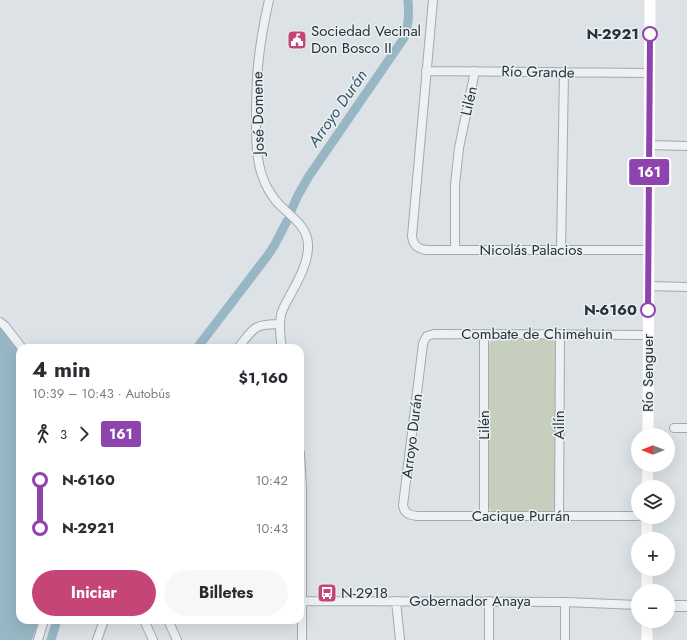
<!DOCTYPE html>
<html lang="es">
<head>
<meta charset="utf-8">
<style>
  :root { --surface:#fff; --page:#f7f7f7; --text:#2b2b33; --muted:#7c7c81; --accent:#c54676 }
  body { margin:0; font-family:Jost,sans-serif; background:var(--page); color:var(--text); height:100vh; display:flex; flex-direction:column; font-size:15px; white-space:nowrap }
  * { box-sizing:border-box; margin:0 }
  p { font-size:13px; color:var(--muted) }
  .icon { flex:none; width:22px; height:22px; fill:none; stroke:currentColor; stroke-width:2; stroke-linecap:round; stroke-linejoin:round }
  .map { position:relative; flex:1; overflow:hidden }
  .side { position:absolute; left:16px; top:344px; width:288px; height:280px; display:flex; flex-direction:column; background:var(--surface); border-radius:12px; box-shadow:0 4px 16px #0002 }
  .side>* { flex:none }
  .badge { padding:0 8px; border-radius:3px; font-size:14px; line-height:26px }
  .needle { width:26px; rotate:270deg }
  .tools { position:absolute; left:631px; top:428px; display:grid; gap:8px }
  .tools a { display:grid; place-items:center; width:44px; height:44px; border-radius:50%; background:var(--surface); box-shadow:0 4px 16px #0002; font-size:20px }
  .map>.badge { position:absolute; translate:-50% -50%; box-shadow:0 0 0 2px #fff }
  .legs { display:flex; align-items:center; gap:6px; height:44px; padding:0 16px; font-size:13px }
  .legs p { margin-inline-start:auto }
  .overview { display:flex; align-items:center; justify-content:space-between; height:68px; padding:0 16px }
  h1 { font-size:22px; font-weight:700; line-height:30px }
  .primary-button { display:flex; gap:8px; margin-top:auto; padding:8px 16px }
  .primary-button a { flex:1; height:46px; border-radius:24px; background:var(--accent); color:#fff; font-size:16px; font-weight:700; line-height:46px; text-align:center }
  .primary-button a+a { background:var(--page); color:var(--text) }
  ul { padding:0 16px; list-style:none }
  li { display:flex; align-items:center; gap:14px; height:48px; font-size:15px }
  li i { display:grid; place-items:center; width:6px; height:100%; margin:0 5px; background:currentColor }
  li i::after { content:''; width:10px; height:10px; margin:-5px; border:3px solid; border-radius:50%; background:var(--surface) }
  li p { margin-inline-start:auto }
  li:first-child i { background:linear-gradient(#0000 50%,currentColor 0) }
  li:last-child i { background:linear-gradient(currentColor 50%,#0000 0) }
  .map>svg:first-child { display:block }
  .green { fill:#c6cfbd }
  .water { fill:#98b7c4 }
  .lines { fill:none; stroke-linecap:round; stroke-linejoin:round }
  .canal { stroke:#98b7c4; stroke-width:9 }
  .minor-casing { stroke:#a2aaae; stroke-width:10 }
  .tertiary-casing { stroke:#a2aaae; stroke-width:12 }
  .minor { stroke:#eef1f4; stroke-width:8 }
  .tertiary { stroke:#eef1f4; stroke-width:10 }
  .secondary { stroke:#fff; stroke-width:11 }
  .line-1-casing { stroke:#fff; stroke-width:9 }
  .line-1 { stroke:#8e44ad; stroke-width:6 }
  .stop-1-dot { fill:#fff; stroke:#8e44ad; stroke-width:2 }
  .labels { text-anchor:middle; stroke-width:3; stroke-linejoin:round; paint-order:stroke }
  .poi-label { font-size:15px; fill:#27323a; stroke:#ebf0f3; text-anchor:start }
  .stop-label { font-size:15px; font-weight:bold; fill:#27323a; stroke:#ebf0f3; text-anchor:end }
  .street-label { font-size:15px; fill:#27323a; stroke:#ebf0f3 }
  .water-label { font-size:16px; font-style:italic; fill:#34596b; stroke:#ebf0f3 }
</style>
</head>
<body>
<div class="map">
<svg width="687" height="640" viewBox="0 0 687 640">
  <rect width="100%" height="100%" fill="#dce2e5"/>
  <path class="green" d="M494,339H549L555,341L557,344L555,507L553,511L550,513L494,512C490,510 489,508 488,504L489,347C490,343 491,341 494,339Z"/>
  <path class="water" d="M0,326L3,329L20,352V620H39L32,640H0Z"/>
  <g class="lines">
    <path class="canal" d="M291,211L297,197L309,176L404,38C409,25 409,14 408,0
      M197,348L268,255L274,246L287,221
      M51,640L57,620"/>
    <g class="minor-casing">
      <path id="minor" d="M269,0C264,22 260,44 258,66C256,85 256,105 256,124C256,146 257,170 268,189C272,196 277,203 283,208C294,219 307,227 308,244C309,264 296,284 287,301C285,305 282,310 281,315C279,326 280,337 282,348
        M433,0L412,236C413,245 417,249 427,250H648
        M426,71L649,73
        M649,145L687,146
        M455,250V185L459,148L475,71
        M561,250L564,72
        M648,286L687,287
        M0,322L5,326L22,348
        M484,334V516
        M238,348C254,328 253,324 280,324
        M674,428H687
        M300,453L302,488V640
        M559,516L560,334
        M638,516H417C409,515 404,513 403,505L423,344L424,341L427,336L434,334L648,335
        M302,601L565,602L638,605
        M396,601L400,640
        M144,620L153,640
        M168,620L177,640
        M38,640L44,620
        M97,640L104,620
        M489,640V601
        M565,640V602"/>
    </g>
    <g class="tertiary-casing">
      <path id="tertiary" d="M668,606H687"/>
    </g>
    <use href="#minor" class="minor"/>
    <use href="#tertiary" class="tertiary"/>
    <path class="secondary" d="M648,435L650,0
      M647,487L648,465
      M647,539V517
      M647,591V569
      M647,640V621"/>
  </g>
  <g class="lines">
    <g class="line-1-casing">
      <path id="line-1" d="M648,310L650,34"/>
    </g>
    <use href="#line-1" class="line-1"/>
  </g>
  <defs>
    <g id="civic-square" transform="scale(1)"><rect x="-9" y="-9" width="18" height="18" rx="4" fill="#c54676" stroke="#ebf0f3"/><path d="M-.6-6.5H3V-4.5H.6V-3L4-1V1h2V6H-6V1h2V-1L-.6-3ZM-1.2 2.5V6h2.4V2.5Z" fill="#fff"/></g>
    <g id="bus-square" transform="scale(1)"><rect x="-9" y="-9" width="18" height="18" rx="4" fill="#c54676" stroke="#ebf0f3"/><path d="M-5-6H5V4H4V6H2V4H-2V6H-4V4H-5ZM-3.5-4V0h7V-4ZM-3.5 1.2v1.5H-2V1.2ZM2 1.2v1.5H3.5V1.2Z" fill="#fff"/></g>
  </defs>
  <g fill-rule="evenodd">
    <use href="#civic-square" x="297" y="40"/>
    <use href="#bus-square" x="327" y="593"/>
  </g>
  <g class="stop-1-dot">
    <circle cx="650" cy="34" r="7"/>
    <circle cx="648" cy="310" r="7"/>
  </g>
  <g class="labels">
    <g class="poi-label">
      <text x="311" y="36">Sociedad Vecinal<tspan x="311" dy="17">Don Bosco II</tspan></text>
      <text x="341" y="598">N-2918</text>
    </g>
    <g class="stop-label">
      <text x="639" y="39">N-2921</text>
      <text x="637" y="315">N-6160</text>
    </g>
    <g class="street-label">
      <text transform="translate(538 72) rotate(1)" y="5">Río Grande</text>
      <text transform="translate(469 101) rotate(-77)" y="5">Lilén</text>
      <text transform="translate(258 113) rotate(-91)" y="5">José Domene</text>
      <text x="531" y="255">Nicolás Palacios</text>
      <text x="537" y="339">Combate de Chimehuin</text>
      <text transform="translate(648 373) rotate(-90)" y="5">Río Senguer</text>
      <text transform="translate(484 425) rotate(-90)" y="5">Lilén</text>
      <text transform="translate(559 425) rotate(-90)" y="5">Ailín</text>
      <text transform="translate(412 436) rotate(-83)" y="5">Arroyo Durán</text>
      <text x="521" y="521">Cacique Purrán</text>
      <text x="470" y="606">Gobernador Anaya</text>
    </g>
    <g class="water-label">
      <text transform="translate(337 108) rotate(-55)" y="6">Arroyo Durán</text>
    </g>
  </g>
</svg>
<div class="tools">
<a><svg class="needle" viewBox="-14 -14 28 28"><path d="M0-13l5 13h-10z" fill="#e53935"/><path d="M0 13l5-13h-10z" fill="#7c7c81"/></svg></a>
<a><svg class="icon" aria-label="layers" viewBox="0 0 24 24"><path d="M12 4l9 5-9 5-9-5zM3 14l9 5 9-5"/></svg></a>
<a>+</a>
<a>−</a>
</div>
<b class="badge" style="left:649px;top:172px;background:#8e44ad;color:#fff">161</b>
<section class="side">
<div class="overview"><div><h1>4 min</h1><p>10:39 – 10:43 · Autobús</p></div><b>$1,160</b></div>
<div class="legs"><svg class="icon" aria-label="walk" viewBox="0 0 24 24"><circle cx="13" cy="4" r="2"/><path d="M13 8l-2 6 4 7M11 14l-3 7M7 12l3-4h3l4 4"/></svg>3<svg class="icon" aria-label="forward" viewBox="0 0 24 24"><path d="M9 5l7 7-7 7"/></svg><b class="badge" style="background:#8e44ad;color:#fff">161</b></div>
<ul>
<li><i style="color:#8e44ad"></i><b>N-6160</b><p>10:42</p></li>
<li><i style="color:#8e44ad"></i><b>N-2921</b><p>10:43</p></li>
</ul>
<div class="primary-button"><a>Iniciar</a><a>Billetes</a></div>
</section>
</div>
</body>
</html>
